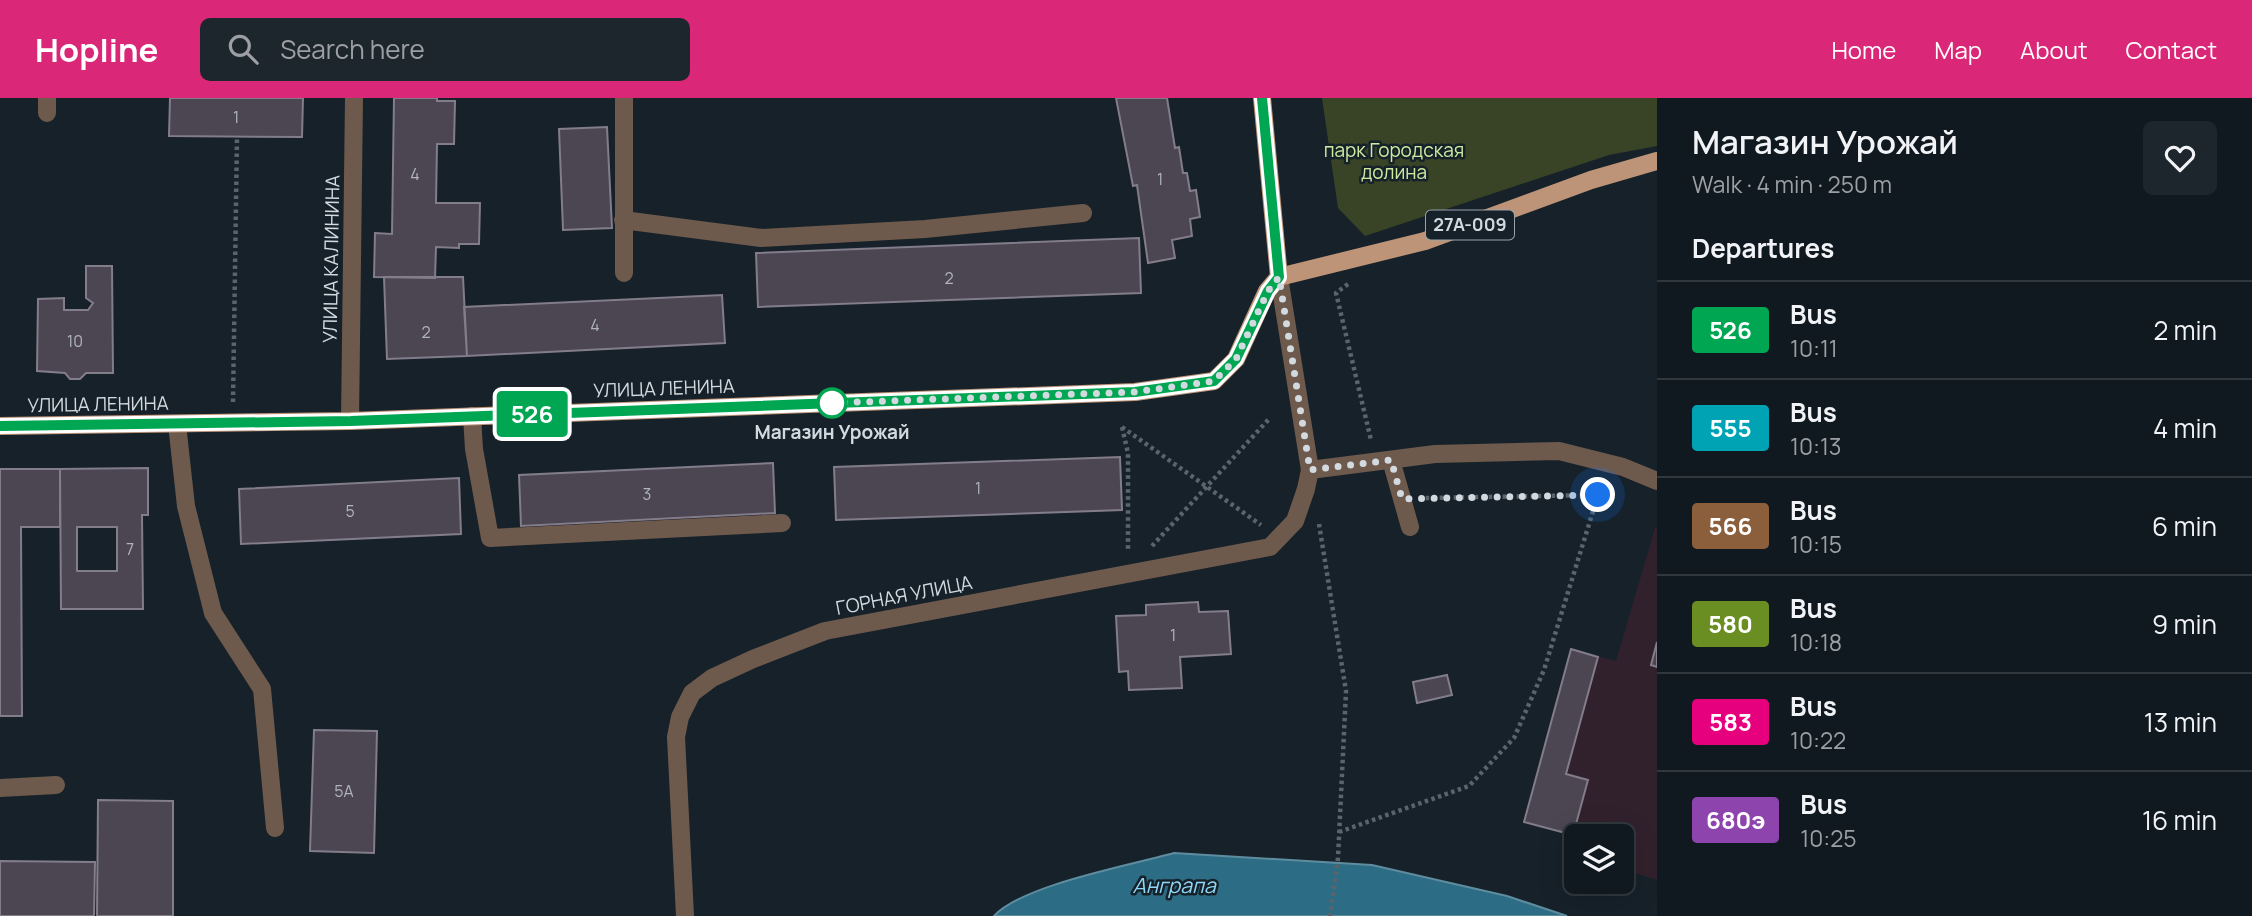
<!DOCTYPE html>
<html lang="en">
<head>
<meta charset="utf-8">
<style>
  :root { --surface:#101920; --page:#1e262d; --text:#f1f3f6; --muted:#9ca0a5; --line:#30383e; --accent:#db2777 }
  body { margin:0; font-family:Manrope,sans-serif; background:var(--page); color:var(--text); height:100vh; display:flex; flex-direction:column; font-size:26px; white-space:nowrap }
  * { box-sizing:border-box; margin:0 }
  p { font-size:23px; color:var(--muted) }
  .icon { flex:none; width:38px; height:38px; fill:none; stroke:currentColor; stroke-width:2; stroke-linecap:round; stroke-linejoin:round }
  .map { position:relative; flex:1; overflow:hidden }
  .sheet { display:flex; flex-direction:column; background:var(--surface); width:595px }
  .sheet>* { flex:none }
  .badge { padding:0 14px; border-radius:5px; font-size:24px; line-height:46px }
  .controls { position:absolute; left:1564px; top:726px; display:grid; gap:14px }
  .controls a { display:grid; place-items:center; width:70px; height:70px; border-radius:10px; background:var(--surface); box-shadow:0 7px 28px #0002,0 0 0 2px var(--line); font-size:35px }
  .you { position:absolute; width:35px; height:35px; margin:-18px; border:5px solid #fff; border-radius:50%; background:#1a73e8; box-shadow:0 0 0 10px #1a73e833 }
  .map>.badge { position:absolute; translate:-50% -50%; box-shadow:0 0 0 4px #fff }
  h2 { padding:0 35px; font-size:26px; line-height:63px }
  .round { display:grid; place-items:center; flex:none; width:74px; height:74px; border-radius:10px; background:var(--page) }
  .headline { display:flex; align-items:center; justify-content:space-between; height:119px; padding:0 35px }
  h1 { font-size:33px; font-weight:600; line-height:52px }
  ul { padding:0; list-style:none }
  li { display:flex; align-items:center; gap:21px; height:98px; padding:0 35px; border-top:2px solid var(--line) }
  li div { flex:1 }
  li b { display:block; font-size:26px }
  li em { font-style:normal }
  li .badge { min-width:77px; font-weight:700; text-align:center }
  header { display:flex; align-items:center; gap:42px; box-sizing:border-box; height:98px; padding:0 35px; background:var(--accent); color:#fff }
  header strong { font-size:33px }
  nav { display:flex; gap:38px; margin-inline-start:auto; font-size:24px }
  .search { width:490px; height:63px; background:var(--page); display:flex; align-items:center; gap:18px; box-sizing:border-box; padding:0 24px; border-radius:10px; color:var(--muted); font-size:26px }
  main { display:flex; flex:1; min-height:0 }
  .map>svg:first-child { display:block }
  .commercial { fill:#31212c }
  .green { fill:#394427 }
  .water { fill:#2d6c85; stroke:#5e8da0; stroke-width:2 }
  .building { fill:#4c4653; stroke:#837c8b; stroke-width:2; fill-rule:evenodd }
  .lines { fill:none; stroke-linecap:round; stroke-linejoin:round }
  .path { stroke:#5a646c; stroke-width:4.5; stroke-dasharray:3.5 3.5; stroke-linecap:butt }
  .minor { stroke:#6e5a4c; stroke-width:18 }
  .major { stroke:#bd9477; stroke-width:18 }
  .line-casing { stroke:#fff; stroke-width:16 }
  .line { stroke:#00a651; stroke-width:10 }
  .walk { stroke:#d2dae0; stroke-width:7; stroke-dasharray:0 12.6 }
  .stop-dot { fill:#fff; stroke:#00a651; stroke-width:3.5 }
  .labels { text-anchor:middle; stroke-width:5; stroke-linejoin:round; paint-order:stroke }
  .number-label { font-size:16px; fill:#b0b5bd }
  .shield { fill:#16212a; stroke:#9aa2a9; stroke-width:2 }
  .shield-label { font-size:18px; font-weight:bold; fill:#d2dae0 }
  .park-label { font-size:19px; fill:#cceb9f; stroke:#16212a }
  .street-label { font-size:19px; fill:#d2dae0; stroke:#16212a }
  .stop-label { font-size:19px; font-weight:bold; fill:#d2dae0; stroke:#16212a }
  .water-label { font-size:21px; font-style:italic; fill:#8fd7f7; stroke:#16212a }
</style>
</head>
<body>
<header>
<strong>Hopline</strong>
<div class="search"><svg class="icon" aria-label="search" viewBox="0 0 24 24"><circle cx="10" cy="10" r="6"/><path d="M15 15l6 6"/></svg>Search here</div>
<nav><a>Home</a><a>Map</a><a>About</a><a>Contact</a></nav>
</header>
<main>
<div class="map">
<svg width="1657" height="818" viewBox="0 0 1657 818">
  <rect width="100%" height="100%" fill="#16212a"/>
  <path class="commercial" d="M1655,430H1657V782L1622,771V738H1577V755L1573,737L1524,724L1571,551L1616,563Z"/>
  <path class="green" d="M1322,0H1657V48L1609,57L1365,138L1338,110Z"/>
  <path class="water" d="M1174,755L1372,767L1507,798L1567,818H994C1022,787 1131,767 1174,755Z"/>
  <path class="building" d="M170,0H303L302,39L169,38Z
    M394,0H437V3H455L454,46H437L436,105H480L479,146H459V150L436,149L435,180L374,179L375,135L392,136Z
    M1116,0H1167L1175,50L1179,49L1183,75H1187L1190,93L1196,92L1200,119L1190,121L1192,138L1172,142L1175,160L1148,165L1137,87L1133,88Z
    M607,29L612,130L563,132L559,31Z
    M1139,140L1141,195L758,209L756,155Z
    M86,168H112L113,275H86L80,281H70L65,275L37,273L38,201L64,200V212H88L93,205L86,200Z
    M384,179H463L467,258L387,261Z
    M722,197L725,245L467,258L464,209Z
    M1120,359L1122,412L836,422L834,369Z
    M773,365L775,415L521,428L519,377Z
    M148,370V417H142L143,511H61L60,371ZM77,429H117V473H77Z
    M0,371H60V429H21L22,618H0Z
    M459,380L461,436L241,446L239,391Z
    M1198,504L1199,514L1228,513L1231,556L1180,559L1182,590L1129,592L1128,573L1119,574L1116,518L1146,517V507Z
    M1657,544V569L1651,567Z
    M1571,551L1598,559L1566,676L1588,682L1573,737L1524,724Z
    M1447,577L1452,597L1417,605L1413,584Z
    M314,632L377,633L374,755L310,753Z
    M98,702L173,703V818H97Z
    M0,763L95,764L94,818H0Z"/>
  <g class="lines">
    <path class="path" d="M1348,186L1336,195L1371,342
      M233,304L237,39
      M1122,329L1261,427
      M1122,329L1128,355V454
      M1319,426L1346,593L1338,760L1330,818
      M1152,448L1269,321
      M1339,734L1469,688L1514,640L1544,572L1598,397L1424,400"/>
    <path class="minor" d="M47,0V15
      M623,122L761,140L925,131L1083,115
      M624,175V0
      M472,318L474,351L490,440L782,425
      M350,323L354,0
      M177,326L186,408L213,515L262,591L275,730
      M1391,362L1410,429
      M1310,372L1435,356L1559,353L1623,369L1657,383
      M0,690L56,687
      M685,818L676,639L680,619L692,595L712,580L753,561L825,533L1270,449L1295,423L1306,391L1310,372L1279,179"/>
    <path class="major" d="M1279,179L1425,143L1591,82L1657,63
      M0,328L350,323L1135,294L1214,283L1236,261L1267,193L1279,179L1262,0"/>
  </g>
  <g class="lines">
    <g class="line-casing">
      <path id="line" d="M0,328L351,323L1135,294L1214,283L1236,261L1268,193L1279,179L1262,0"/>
    </g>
    <use href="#line" class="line"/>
    <path class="walk" d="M832,305L1135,294L1214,283L1236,261L1268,193L1279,179L1310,372L1391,362L1402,401L1598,397"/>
  </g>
  <circle class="stop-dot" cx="832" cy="305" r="14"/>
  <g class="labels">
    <g class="number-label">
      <text x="236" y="25">1</text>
      <text x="415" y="82">4</text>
      <text x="1160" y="87">1</text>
      <text x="949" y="186">2</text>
      <text x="595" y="233">4</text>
      <text x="426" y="240">2</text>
      <text x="75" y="249">10</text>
      <text x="978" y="396">1</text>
      <text x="647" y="402">3</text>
      <text x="350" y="419">5</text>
      <text x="130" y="457">7</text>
      <text x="1173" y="543">1</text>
      <text x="344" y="699">5А</text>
    </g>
    <rect class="shield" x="1426" y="112.5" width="88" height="29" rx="5"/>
    <g class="shield-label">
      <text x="1470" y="133">27А-009</text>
    </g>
    <g class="park-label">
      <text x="1394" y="59">парк Городская<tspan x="1394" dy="22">долина</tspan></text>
    </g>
    <g class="street-label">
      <text transform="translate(331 161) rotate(-89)" y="7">УЛИЦА КАЛИНИНА</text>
      <text transform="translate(664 290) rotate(-2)" y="7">УЛИЦА ЛЕНИНА</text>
      <text transform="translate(98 306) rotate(-1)" y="7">УЛИЦА ЛЕНИНА</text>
      <text transform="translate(904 497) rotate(-11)" y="7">ГОРНАЯ УЛИЦА</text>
    </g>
    <g class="stop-label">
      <text x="832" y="341">Магазин Урожай</text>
    </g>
    <g class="water-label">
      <text x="1174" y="795">Анграпа</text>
    </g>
  </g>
</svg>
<div class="controls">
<a><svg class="icon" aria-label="layers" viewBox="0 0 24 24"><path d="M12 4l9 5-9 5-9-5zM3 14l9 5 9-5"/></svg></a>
</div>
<div class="you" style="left:1598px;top:397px"></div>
<b class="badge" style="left:532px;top:316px;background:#00a651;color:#fff">526</b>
</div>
<section class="sheet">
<div class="headline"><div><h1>Магазин Урожай</h1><p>Walk · 4 min · 250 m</p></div><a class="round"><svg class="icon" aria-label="heart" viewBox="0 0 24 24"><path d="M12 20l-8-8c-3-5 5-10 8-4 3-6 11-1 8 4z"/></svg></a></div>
<h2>Departures</h2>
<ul>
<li><span class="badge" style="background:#00a651;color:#fff">526</span><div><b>Bus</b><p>10:11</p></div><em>2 min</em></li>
<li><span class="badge" style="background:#00a3b4;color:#fff">555</span><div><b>Bus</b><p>10:13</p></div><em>4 min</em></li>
<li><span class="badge" style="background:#8b5e3c;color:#fff">566</span><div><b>Bus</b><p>10:15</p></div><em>6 min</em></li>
<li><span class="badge" style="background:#6b8e23;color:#fff">580</span><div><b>Bus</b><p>10:18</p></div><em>9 min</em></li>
<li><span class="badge" style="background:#e6007e;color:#fff">583</span><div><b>Bus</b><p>10:22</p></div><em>13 min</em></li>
<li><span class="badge" style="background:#8e44ad;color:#fff">680э</span><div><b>Bus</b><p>10:25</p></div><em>16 min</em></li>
</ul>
</section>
</main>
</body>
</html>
